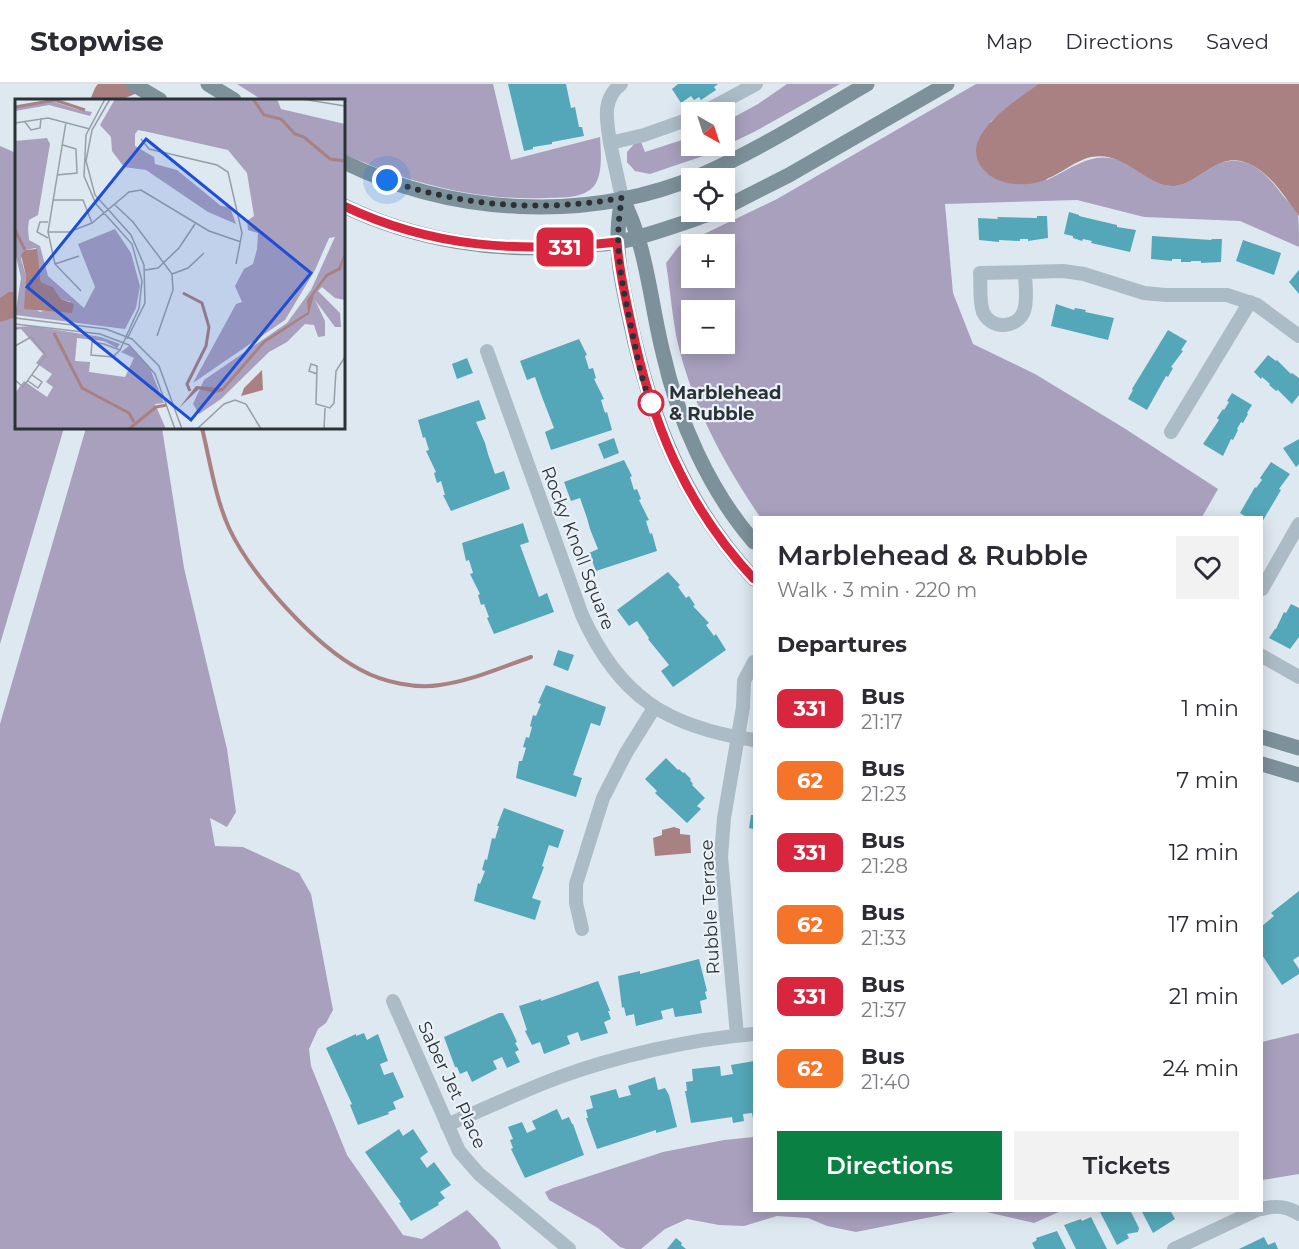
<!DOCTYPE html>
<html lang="en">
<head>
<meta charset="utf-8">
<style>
  :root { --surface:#fff; --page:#f2f2f3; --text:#2b2b33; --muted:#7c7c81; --line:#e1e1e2; --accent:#0b8043 }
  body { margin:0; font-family:Montserrat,sans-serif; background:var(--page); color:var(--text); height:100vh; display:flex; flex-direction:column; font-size:22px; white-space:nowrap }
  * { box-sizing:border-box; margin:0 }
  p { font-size:20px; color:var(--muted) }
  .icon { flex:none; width:33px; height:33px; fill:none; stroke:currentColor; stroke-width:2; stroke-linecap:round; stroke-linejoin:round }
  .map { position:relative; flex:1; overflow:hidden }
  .panel { position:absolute; left:753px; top:432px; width:510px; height:696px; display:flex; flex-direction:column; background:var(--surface); border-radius:0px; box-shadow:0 3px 15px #0003 }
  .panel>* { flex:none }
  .badge { padding:0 12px; border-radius:9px; font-size:21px; line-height:39px }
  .needle { width:39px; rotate:141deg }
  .tools { position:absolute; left:681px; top:18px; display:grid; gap:12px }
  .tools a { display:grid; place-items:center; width:54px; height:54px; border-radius:0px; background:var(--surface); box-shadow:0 3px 15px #0003; font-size:30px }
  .you { position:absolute; width:30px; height:30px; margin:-15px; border:4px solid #fff; border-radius:50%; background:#1a73e8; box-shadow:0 0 0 9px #1a73e833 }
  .map>.badge { position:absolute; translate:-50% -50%; box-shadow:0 0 0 3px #fff }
  h2 { padding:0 24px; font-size:22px; line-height:54px }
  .round { display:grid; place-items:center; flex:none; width:63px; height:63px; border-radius:0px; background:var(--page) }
  .summary { display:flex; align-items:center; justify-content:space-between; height:102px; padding:0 24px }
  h1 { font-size:28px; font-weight:600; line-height:45px }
  .cta { display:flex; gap:12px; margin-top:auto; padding:12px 24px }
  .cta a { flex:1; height:69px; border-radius:0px; background:var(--accent); color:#fff; font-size:24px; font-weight:600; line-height:69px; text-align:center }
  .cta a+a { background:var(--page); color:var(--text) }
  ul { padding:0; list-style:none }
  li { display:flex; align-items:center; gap:18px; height:72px; padding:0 24px }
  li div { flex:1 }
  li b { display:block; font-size:22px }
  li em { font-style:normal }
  li .badge { min-width:66px; font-weight:700; text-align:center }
  header { display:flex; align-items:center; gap:36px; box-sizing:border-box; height:84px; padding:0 30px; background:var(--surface); border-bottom:2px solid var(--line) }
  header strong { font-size:28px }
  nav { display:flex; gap:33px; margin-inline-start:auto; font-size:21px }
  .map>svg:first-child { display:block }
  .green { fill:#a8a0bd; fill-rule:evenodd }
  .water { fill:#a98182 }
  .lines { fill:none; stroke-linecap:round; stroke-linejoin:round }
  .stream { stroke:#a98182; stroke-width:4 }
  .river { stroke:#a98182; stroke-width:24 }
  .building { fill:#54a7b8 }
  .street { stroke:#acbcc6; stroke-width:14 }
  .secondary { stroke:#7d919a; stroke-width:15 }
  .line-casing { stroke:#fff; stroke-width:14 }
  .line { stroke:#d7263d; stroke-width:9 }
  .walk { stroke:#2a3235; stroke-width:6; stroke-dasharray:0 10.8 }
  .stop-dot { fill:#fff; stroke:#d7263d; stroke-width:3 }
  .labels { text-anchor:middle; stroke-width:4.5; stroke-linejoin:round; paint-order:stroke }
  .stop-label { font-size:18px; font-weight:bold; fill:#2a3235; stroke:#eaf1f8; text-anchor:start }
  .street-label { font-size:18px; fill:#2a3235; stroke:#eaf1f8 }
  .inset-river { fill:none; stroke:#a98182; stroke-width:3 }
  .inset-road { fill:none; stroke:#969fa5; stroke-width:1.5 }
  .view { fill:#1d4ed8; fill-opacity:0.15; stroke:#1d4ed8; stroke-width:3 }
  .inset-edge { fill:none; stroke:#2a3235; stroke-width:3 }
</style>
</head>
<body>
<header>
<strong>Stopwise</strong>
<nav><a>Map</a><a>Directions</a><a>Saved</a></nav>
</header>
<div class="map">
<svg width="1299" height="1165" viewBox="0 0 1299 1165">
  <rect width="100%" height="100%" fill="#dee8f0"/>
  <path class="green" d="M237,0H493L511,76L600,53C601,67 603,91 594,102C583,115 563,113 547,114C475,117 409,99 344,70V16H258L259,14Z
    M787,0H840L754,48L706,71L650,90L635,87L627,78V68L636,58H641L645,68L691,53L692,62H724L725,38L758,20Z
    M976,0H1038L990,38L1047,96C1082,79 1101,60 1139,87C1149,94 1160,102 1172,102C1190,102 1205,85 1221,79C1250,69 1269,93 1284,113C1289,118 1296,125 1298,131C1299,139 1299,154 1299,163L1240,137L1144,133L1077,116L945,120L953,209L973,260L1035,290L1124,344L1218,405L1202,433H760C723,378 692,321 677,256C672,231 670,204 666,179L679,162L777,115ZM692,160H724V194H692ZM692,226H724V260H692Z
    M0,62L16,69V344H64L0,560Z
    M86,344H162L184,484L227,665L236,728L227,743L210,734L215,762L243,763L299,789L311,810L333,926L326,939L318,945L309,965L311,982L347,1071L403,1151L422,1155L467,1126L497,1157L501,1165H0V640Z
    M1299,949V1090L1262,1096V958Z
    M754,1053V1126L961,1127L856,1148L827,1142L808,1134L777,1132L744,1142L719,1141L687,1135L665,1145L641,1165H626L620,1163L598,1144L549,1116L545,1108L553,1104L663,1068L724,1056Z
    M982,1127H1061L1034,1139Z"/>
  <path class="water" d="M1038,0H1299V132C1283,111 1268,84 1241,77C1216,71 1198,99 1175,102C1147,104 1126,66 1091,73C1070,78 1053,98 1028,100C1014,101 997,99 986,88C952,55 1015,18 1038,0Z
    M9,208H16V233L0,238V214Z
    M674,743L680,745V750L690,751L691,769L655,772L653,754L662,751V746Z"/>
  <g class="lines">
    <path class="stream" d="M202,344C210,377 215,413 229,444C251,491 315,562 361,586C383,598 415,605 440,601C471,597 502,583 531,573"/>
    <path class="river" d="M103,16L106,9L128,0"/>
  </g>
  <path class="building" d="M508,0H566L571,24L575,23L579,43H582L584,52L552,58V60L533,63V65L524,67Z
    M678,0H718L714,3L716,6L701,16L699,13L694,16L691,12L681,19L672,5Z
    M1069,128L1079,131V132L1117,141V143L1136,146L1130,168L1091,159L1092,157L1083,155L1082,157L1073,154V152L1064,150Z
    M1037,132H1047L1048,154L1028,157V155H1020V157L999,156V158L979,156L978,134L998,135L997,133L1037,134Z
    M1152,152L1211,156L1212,155H1222L1221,178L1201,179V177H1191V178H1181V175H1172V177L1151,175Z
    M1243,156L1281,169L1274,191L1236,177Z
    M1299,186V210L1289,198Z
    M1056,220L1074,226L1075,224L1086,226L1085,228L1114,234L1108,256L1051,242Z
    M1168,246L1187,257L1181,266L1183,267L1171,283L1173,284L1168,293L1166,292L1147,326L1128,315L1133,306L1132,305Z
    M579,255L587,271L585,272L589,285L593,284L596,294L594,295L604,315L601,316L605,329L607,328L612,346L551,366L545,348L554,344L542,313L535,293L527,296L520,277Z
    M1268,271L1276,277L1277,276L1291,290L1292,289L1299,294V311L1292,320L1278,306L1276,307L1269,301L1270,300L1262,293L1261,295L1254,288Z
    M467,274L473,289L457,295L452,280Z
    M1232,309L1252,321L1247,329L1248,330L1243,339L1241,338L1237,345L1238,346L1233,356L1231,355L1223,372L1203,360L1219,336L1217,334L1223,325L1224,326L1229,318L1227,317Z
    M479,316L486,335L476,338L485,359L488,370L495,390L504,387L510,405L451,427L443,411H445L441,397L437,399L434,389L436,388L426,367L429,366L425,353L423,354L418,336Z
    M614,354L619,369L604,375L598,360Z
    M1299,355V380L1296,383L1283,364Z
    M624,376L632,392L630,393L634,406L637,405L641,415L639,416L649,436L646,437L650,450L652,449L657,467L596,487L589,469L598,465L590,445L587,434L580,414L571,417L564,398Z
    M1271,378L1290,390L1279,405L1281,406L1262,438V434H1248L1240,429L1255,403L1256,404L1262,396L1260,394Z
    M523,439L529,458L520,461L539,513L547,509L554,528L494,550L487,534L489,533L484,520L481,521L478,511L480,510L470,490L473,489L469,476L466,477L462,459Z
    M668,488L680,501L678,503L686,514L689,512L695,521L693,522L709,539L706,541L714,552L716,550L726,566L673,603L661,587L669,581L648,555L649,554L637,537L629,542L617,526Z
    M1291,520L1299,524V553L1290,565L1269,554L1275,545H1276L1284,528L1286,529Z
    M558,566L574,571L568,587L553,581Z
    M546,601L606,623L600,642L591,639L573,691L582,694L576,713L516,694L519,677H522L526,664L523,663L526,653L529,654L532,643L530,642L533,631L536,632L541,620L538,619Z
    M666,674L678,686L679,685L683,689L684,688L691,695L690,696L693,700L692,701L705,714L697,722L701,725L687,739L655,709L657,707L645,695Z
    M504,724L564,746L558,764L549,761L542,782L544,783L532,814L541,817L535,836L474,817L478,799L480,800L485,787L482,786L485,775L487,776L492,754L495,755L499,742H497Z
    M751,731H754V745L749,744Z
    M1299,807V872L1293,876L1299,885V890L1282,901L1262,871V842L1274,832L1271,829Z
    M699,875L707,907L705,908L707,915L700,917L702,929L675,933L673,924L661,927L663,935L636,942L634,930L626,932L624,923L622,924L618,892L640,887V890Z
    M598,897L610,927H608L611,935L604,938L608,949L581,957L578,948L567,952L570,960L544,970L540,958L532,961L525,947L527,946L519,922L541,915V917Z
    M499,929H503L512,947L517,958L515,959L519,966L515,968L520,978L507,984L502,973L493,977L497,985L472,998L467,987L460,990L457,983H455L444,953Z
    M364,949L367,956L378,950L388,977L380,980L384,991L393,988L404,1013L393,1018L396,1025L388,1028L389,1030L358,1041L350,1021L352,1020L326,964L356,950V952Z
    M754,977V1039L752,1029L743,1030L744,1037L733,1039L732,1033L691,1039L685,1007H687L686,998L693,997L692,985L720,982L721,992L733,990L731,981Z
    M655,993L658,1006L665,1004L669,1011L677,1043L656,1049V1046L597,1065L586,1034H588L586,1026L593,1024L590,1012L616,1005L619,1014L631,1011L628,1002Z
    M557,1025L562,1036L569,1033L572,1040H573L584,1071L525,1094L511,1065L513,1064L510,1056L513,1055L508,1043L522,1038L527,1049L536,1045L532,1037Z
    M399,1045L403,1052L413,1045L428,1068L420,1074L427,1084L434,1078L451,1101L440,1108L445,1114L438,1119L439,1121L411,1137L399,1119L401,1118L395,1110L365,1068Z
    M1099,1126H1130L1139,1144L1138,1148L1127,1150L1129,1154L1117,1161Z
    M1141,1126H1170L1175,1135L1153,1149Z
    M1091,1133L1107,1165H1076L1064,1141L1081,1135L1082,1137Z
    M1057,1147L1066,1165H1035L1032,1159L1037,1156L1036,1154Z
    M1264,1153L1268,1161L1275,1158L1278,1165H1239Z
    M676,1154L682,1159L681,1161L686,1165H667Z"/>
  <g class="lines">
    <path class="street" d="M621,0C601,16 607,37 610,59L644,51L692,34
      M704,28L756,0
      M610,59L622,114
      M1025,188L1063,187L1084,190L1144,209L1166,211H1227L1257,221L1299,252
      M1025,188C1025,200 1028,216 1024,227C1017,245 991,246 983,228C979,217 981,201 980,189Z
      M487,267L582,531C619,613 667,643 754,656
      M1171,348L1250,218
      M1262,505L1299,440
      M1262,572L1299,593
      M582,845L576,819V800L603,714L626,669L654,624
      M393,917L459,1067L479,1090L569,1165
      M737,951L721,773L724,734L743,623L744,597L754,578
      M447,1041C484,1025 520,1008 557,994C616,972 692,955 754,950
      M1262,1125C1276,1121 1287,1122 1299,1130
      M1174,1165L1257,1126"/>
    <path class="secondary" d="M133,0L160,16
      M208,0L234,16
      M344,78C452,131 586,139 699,92C757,67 812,32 867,0
      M622,114C613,160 620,191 630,236C651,336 684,419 754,495
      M622,114C647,162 650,217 663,269C678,336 709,406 754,458
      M344,122C415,156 495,169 574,162C589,161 605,161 619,158C652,151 683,139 715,128
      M724,124L789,91L947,0
      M1262,653L1299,664
      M1262,680L1299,691"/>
  </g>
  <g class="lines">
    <g class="line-casing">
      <path id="line" d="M344,122C432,164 521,169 617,158C619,186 625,212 631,239C651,338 685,421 754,495"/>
    </g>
    <use href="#line" class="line"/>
    <path class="walk" d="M387,96C464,123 542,128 622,114C613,162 622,200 632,247C637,271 641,296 651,319"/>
  </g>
  <circle class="stop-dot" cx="651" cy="319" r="12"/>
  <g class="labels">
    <g class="stop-label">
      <text x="669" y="315">Marblehead<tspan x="669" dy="21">&amp; Rubble</tspan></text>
    </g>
    <g class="street-label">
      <text transform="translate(578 464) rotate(69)" y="6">Rocky Knoll Square</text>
      <text transform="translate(710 823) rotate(-93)" y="6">Rubble Terrace</text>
      <text transform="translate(452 1001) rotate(65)" y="6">Saber Jet Place</text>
    </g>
  </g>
  <g transform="translate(15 15)">
    <rect width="330" height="330" fill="#dee8f0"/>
    <path d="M100,0H262L266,10L330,25V201L320,199L307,188L303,192L325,214L326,228H320L300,201L310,222V237L303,238L299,226L290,225L272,243L254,253L206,300L184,315L178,305L189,281L272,224L296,191L320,138L314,139L300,171L270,221L178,284L221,205L227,203L220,187L229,170L238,165L242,150L243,134L233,131L232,122L239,117L232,74L213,51L133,33L123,31L120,35V47L139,58L140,65L162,71L206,107L215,108L221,125L193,113L131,71L109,68L97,52L96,38L85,26ZM37,2L61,10L77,13L75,17L34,6L0,12V9ZM32,39L35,45L23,116L14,121L13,129L14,141L25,147L33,177L69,209L80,188L63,145L100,130L116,154L125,187L121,209L110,230L0,216L6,179L0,153V42ZM21,149L26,183L38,188L46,200L56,203L25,213L10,203L11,177L6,160L10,151ZM17,227L86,238L105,245L102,249L89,242L62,239L60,262L75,263L74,273L110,278L119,259L106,253L114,247L134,267L149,304L140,305L151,330H0V294L9,282L32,298L38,288L31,283L37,275L21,264L28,255L6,230L0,231V228Z" fill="#a8a0bd" fill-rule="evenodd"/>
    <path d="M22,150L26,183L38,188L46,200L59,205L57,214L9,210L11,177L6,156L10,151ZM330,154L326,171L313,177L299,195L294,215L250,244L208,292L200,294L184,290L164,309L181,287L207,289L248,242L293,213L292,201L311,175L323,169ZM247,271L248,291L226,297L229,289Z" fill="#a98182"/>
    <path class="inset-river" d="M238,0L249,16L266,20L280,35L289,38L315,60L330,62M0,8L40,1L70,11M0,131L10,151M168,194L187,204L194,228L191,247L172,285L175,292M39,234L67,289L114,314L119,323M114,330L141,308L152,306"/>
    <path class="inset-road" d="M90,0L71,36L69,77L81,105L117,145L127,182L124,209L105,251M95,0L77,31L71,62L80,96L116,136L129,166L130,204L112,240M287,0L330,7M10,23L16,31L25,29L26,19M51,23L33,133L40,165L66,192M0,24L33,19L75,30M126,40L134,50L202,66L213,73L227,134L221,165M42,76L62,74L61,50L48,46M38,101H68L77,124M100,106L118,123L157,175L158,191L142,237M33,123H25L22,133L33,139M33,133H54L77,124L114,93L126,91L194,132L226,143M40,165L64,157M130,171L143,169L164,149L180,125M157,175L173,169L189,154M0,219L91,230L117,240L144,267L167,330M0,225L85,235L114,246L140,275L160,330M77,243L89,245L105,251L98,258L76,256ZM0,247L16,238L31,256L8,288L0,281M302,275L294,272L296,265L302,267L301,305L315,309L319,304L321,272L330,258M13,282L23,289L27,283L17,276M182,330L209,305L220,301L231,305L246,330M309,330L310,309"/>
    <path class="view" d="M131,40L296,174L176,321L12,188Z"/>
    <rect width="330" height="330" class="inset-edge"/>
  </g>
</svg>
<div class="tools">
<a><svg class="needle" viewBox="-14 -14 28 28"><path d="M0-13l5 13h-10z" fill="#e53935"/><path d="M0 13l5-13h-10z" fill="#7c7c81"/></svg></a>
<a><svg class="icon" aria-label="locate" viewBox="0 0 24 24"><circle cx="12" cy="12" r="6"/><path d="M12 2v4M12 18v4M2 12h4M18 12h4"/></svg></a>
<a>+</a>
<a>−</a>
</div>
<div class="you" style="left:387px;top:96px"></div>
<b class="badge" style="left:565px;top:163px;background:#d7263d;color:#fff">331</b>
<section class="panel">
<div class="summary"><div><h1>Marblehead &amp; Rubble</h1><p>Walk · 3 min · 220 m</p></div><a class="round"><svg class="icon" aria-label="heart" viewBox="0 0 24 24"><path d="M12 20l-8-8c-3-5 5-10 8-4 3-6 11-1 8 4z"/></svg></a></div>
<h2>Departures</h2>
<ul>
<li><span class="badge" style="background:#d7263d;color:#fff">331</span><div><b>Bus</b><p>21:17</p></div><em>1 min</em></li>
<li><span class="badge" style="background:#f47529;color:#fff">62</span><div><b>Bus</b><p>21:23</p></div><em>7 min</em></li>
<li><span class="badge" style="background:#d7263d;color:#fff">331</span><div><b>Bus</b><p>21:28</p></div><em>12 min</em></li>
<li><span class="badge" style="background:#f47529;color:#fff">62</span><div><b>Bus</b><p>21:33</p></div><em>17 min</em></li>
<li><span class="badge" style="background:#d7263d;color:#fff">331</span><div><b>Bus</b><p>21:37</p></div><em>21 min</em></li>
<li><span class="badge" style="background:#f47529;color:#fff">62</span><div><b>Bus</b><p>21:40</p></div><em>24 min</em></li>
</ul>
<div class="cta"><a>Directions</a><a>Tickets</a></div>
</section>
</div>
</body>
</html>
